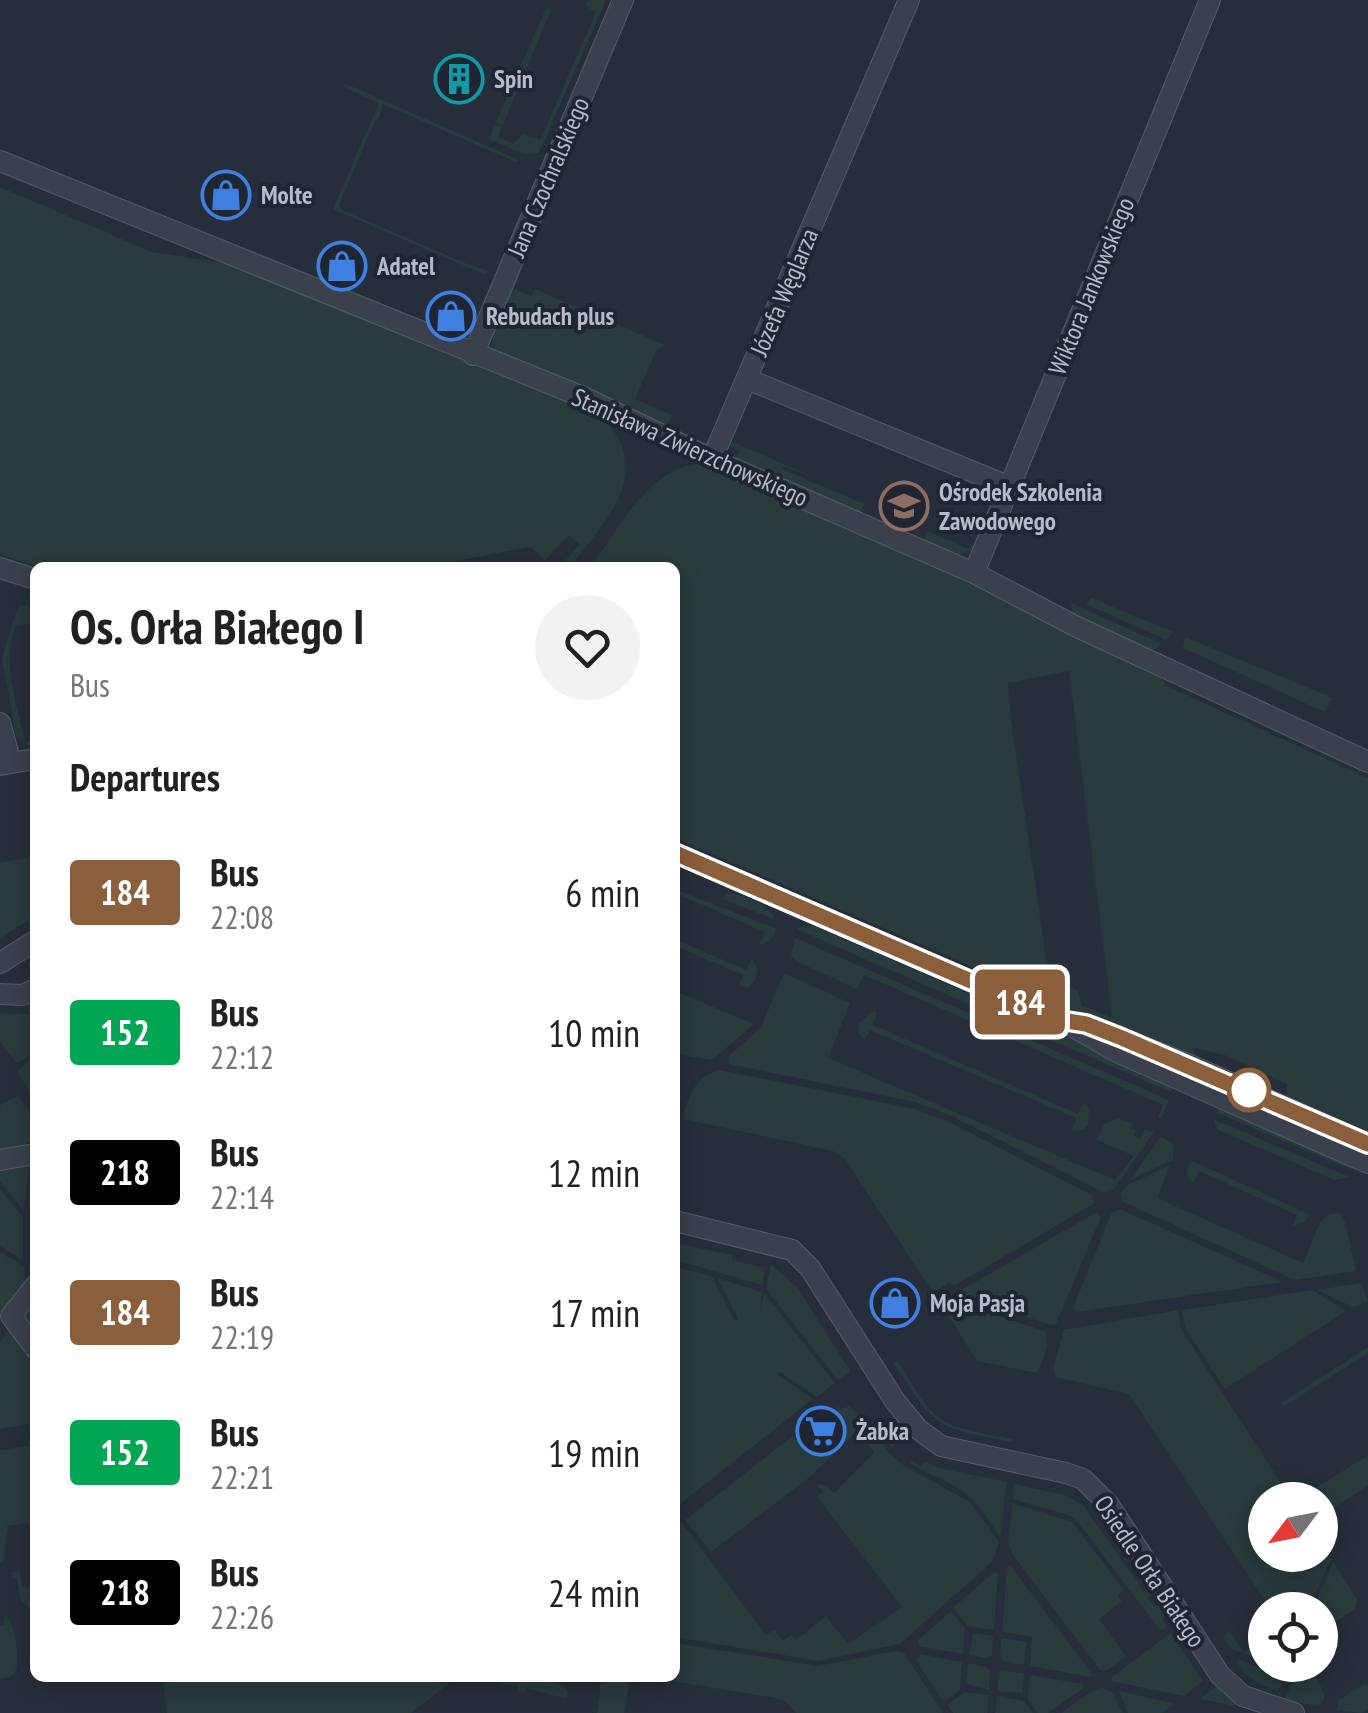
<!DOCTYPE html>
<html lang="en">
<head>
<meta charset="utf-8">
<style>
  :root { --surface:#fff; --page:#f2f2f2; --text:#202124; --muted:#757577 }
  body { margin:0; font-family:"PT Sans Narrow",sans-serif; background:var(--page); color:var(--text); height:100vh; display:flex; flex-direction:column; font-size:38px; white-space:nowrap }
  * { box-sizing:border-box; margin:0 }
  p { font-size:32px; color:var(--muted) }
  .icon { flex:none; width:55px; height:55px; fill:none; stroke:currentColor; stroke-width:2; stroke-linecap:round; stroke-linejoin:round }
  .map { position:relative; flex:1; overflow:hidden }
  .sheet { position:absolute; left:30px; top:562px; width:650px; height:1120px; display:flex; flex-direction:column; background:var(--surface); border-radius:15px; box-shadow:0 5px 25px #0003 }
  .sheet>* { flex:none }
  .badge { padding:0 20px; border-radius:8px; font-size:35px; line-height:65px }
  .needle { width:65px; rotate:238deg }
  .controls { position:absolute; left:1248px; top:1482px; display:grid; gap:20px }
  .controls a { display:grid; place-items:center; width:90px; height:90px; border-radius:50%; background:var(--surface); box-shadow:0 5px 25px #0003; font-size:50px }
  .map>.badge { position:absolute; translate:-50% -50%; box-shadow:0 0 0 5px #fff }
  h2 { padding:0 40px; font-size:38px; line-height:90px }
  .round { display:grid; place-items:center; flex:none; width:105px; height:105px; border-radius:52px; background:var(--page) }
  .overview { display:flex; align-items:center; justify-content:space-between; height:170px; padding:0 40px }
  h1 { font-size:48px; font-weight:700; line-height:75px }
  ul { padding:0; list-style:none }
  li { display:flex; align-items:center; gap:30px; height:140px; padding:0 40px }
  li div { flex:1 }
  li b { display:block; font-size:38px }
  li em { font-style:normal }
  li .badge { min-width:110px; font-weight:700; text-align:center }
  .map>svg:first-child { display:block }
  .green { fill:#293b3d; fill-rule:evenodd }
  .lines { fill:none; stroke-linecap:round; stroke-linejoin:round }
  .minor-casing { stroke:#555c67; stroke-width:22 }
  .minor { stroke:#3a414c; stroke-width:20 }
  .line-casing { stroke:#fff; stroke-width:22 }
  .line { stroke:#8b5e3c; stroke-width:15 }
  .stop-dot { fill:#fff; stroke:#8b5e3c; stroke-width:5 }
  .labels { text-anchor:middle; stroke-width:8; stroke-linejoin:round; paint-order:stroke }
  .poi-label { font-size:25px; font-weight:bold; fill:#b6bcc7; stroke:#1f2631; text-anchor:start }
  .street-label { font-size:25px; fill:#b6bcc7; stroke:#1f2631 }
</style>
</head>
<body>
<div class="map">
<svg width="1368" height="1713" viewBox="0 0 1368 1713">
  <rect width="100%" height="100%" fill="#262e3b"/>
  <path class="green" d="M555,0L503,125L496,122L546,8L551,9Z
    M588,0H606L539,153L524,154L489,139L495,125L501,127L498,137L513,144L522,134L540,140L596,12L585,6Z
    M344,83L517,159L516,162L383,104L379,118L375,121L339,205L342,210L462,262L488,271L486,275L333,209L379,103L343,87Z
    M0,187L152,252L245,266L598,413C658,469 608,518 570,567H560L580,544L569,535L545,560L530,547L420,568H42L0,554Z
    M510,287L531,296L535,289L665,345L656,351L635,399L672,415L665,430L499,357C482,336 501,308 510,287Z
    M731,441L820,480L783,466L782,469L864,504L859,515L737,458L740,450L729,446Z
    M701,464L1021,603L1159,675L1167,686L1368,778V1135L1287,1099V1084L1228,1056L1195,1048L1192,1056L1184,1058L675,838V568H590C618,530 650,465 701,464ZM1069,671L1112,1017H1111L1082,1006L1077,990L1065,985L1051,991L1011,720L1008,683Z
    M927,531L968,549L972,545L976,547L958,556L923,542Z
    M1092,598L1173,632L1166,640L1086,604Z
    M1071,603L1162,644L1148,653L1073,616Z
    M21,605L35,610V623L16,625C0,660 18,706 25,742L35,741L26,746L16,736L2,658L17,609Z
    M1185,637L1333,698L1325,712L1183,648Z
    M35,856V916L0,938V863Z
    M675,889L776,929C773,939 769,943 759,945L765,932L675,893Z
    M726,893C746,896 765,901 776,920L723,899Z
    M803,926H814L1174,1083L1171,1092L796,929Z
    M795,938L1169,1100L1161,1119L1158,1118L1163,1105L864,975L857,989L798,962L791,956Z
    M675,939L746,970L752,958L758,969L755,981L748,987L739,986L743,975L675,946Z
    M784,973L850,1003L828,1058L1115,1180L1134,1156L1097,1140L1104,1124L1118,1118L1133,1124L1131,1128L1136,1130L1134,1136L1140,1139L1145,1129L1154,1132L1114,1189L1103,1192L950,1115L915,1102L729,1064L728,1057L761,1027Z
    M675,991L754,1024L712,1060L675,1054Z
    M871,1012H877L873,1025L1078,1114L1084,1102L1090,1110L1088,1125L1082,1130L1072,1131L1076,1118L870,1030L865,1040L859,1034L858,1024Z
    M0,1014H31L35,1021V1052L17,1063L0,1042Z
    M35,1057V1097H33L17,1071Z
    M719,1070L914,1109L947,1121L1092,1195L1095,1203L954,1286L950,1282L933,1293L845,1159L833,1151L683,1119C688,1096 694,1078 719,1070Z
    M18,1096L29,1110L30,1142L0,1155V1105Z
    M1222,1108L1350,1165L1352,1170L1216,1112Z
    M1213,1119L1349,1177L1335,1180L1218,1130Z
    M1161,1136L1174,1145L1173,1160L1130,1180Z
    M1190,1160L1309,1214L1305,1222L1292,1226L1297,1215L1199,1171L1193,1183L1186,1174Z
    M30,1163L23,1210L0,1181V1169Z
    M1170,1165L1157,1198L1303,1263C1312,1247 1317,1210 1340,1213L1345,1222L1356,1271L1295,1280L1123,1202L1121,1193L1126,1186Z
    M0,1189L23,1217V1260L0,1246Z
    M1117,1210H1122L1283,1282L1076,1312L1073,1308L1111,1214Z
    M1097,1212L1101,1217L1056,1324L1051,1325L960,1296L958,1292Z
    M675,1243L732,1255V1260L765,1268L762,1285L675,1260Z
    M0,1252L24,1266L25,1285L0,1316Z
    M771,1264L797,1287L851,1372L838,1380L766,1289Z
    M675,1267L712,1276L735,1321L738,1318L717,1278L762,1292L760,1312L764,1293L835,1383L817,1397L780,1372L777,1374L813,1399L675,1508Z
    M1361,1283L1368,1301L1353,1307L1317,1290Z
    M1312,1290L1346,1311L1225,1389L1185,1328L1182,1310Z
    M35,1298V1423L0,1429V1342Z
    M952,1302L1045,1331C1051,1345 1042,1361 1037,1373L977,1361L943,1307Z
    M1179,1310L1181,1329L1292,1500H1265V1555H1320V1543L1331,1559L1308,1610L1294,1589L1292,1591L1303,1610H1271L1129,1394L1055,1377L1053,1368L1064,1330Z
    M1368,1347V1353L1283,1407L1281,1403Z
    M898,1361C938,1428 936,1424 1012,1439V1442C935,1427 936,1429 893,1362Z
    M838,1406L841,1410L849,1406L866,1422L811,1476L711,1552L685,1520L793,1436L807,1454L811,1451L805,1443L809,1440L816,1448L847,1424L836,1408Z
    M893,1417L904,1426L903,1434L892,1448L910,1463L912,1460L921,1467L925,1462L943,1469L1007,1482L1000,1537C991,1525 983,1509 972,1499C939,1469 904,1475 879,1429Z
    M873,1428L887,1451L903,1465L970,1502L999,1542L993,1561L900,1644L818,1661L675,1637V1528L682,1523L766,1635L774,1630L783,1641L791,1635L796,1640L826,1616L848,1644L902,1607L817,1497L823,1492L817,1484L826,1486L834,1493L874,1453L864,1439Z
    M35,1445V1522L8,1526L3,1563H0V1450Z
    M1368,1455V1485L1320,1517V1500H1296L1289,1489L1300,1482L1308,1493Z
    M1014,1484L1064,1495L1083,1505L1145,1593L1156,1587L1158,1591L1148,1598L1155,1607L1165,1601L1172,1611L1162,1618L1167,1626L1161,1631L1074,1517L1013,1499Z
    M1012,1503L1072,1522L1124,1590L1118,1595L1122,1601L1099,1619L1126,1656L1106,1671H1101L1012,1554L1008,1542Z
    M1333,1562L1357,1599L1355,1609L1325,1629L1320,1628V1610H1312Z
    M1010,1565L1092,1674L1091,1677L1030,1666L1032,1637L1002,1632L1007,1567Z
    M20,1571L22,1587L35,1586V1611L21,1602L17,1577H13L12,1572Z
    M994,1572L998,1574L994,1630L968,1626L953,1608Z
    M951,1611L965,1628L963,1654L919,1646L917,1641Z
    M5,1614C15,1623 21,1660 15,1672C11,1678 7,1678 0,1679V1625H4Z
    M1229,1631L1244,1652L1265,1639V1657L1260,1661L1229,1647L1223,1637Z
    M973,1633L993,1636L992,1655L987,1658L969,1655Z
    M1171,1633L1203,1681L1184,1696L1112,1681V1677Z
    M1001,1638L1026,1642L1024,1665L1003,1661L1000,1656Z
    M675,1643L818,1666L895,1651L904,1653L943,1713H796L786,1702L776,1698L652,1678H675Z
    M920,1654L962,1662L960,1690L945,1701L940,1697L916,1660Z
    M1237,1659L1259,1668L1265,1662V1665H1292L1278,1691C1262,1686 1242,1676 1237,1659Z
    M968,1663L987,1667L990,1672L989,1690L966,1684Z
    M1301,1665H1317L1311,1669C1337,1710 1322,1709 1284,1699Z
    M1002,1670L1024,1674L1022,1693L997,1691L999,1672Z
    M1030,1675L1083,1684L1084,1688L1048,1713H1037L1028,1699Z
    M163,1678H456L411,1713H167Z
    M503,1678H529L564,1685L568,1692L567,1699L526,1688L525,1693L518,1692V1686L501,1684Z
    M602,1678H630L624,1713H597Z
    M1220,1683L1246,1708L1200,1699Z
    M1364,1684L1368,1685V1709L1362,1713L1337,1710L1338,1701Z
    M1103,1688L1112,1692L1123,1713H1061L1091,1692Z
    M1119,1691L1171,1703L1173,1705L1162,1713H1128Z
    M965,1692L989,1695L987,1713H953L947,1705Z
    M997,1696L1024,1701L1033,1713H995Z"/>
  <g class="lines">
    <g class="minor-casing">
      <path id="minor" d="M0,161L583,397L712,459L974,573L1075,626L1368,762
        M473,355L623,0
        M747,379L1010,487
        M712,459L909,0
        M0,568L35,579
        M974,573L1210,0
        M0,723L11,763
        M0,765L35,759
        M675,853L1061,1020L1117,1052L1368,1163
        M0,963L35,941
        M0,994L23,995L35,989
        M1087,1025L1190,1065L1368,1144
        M0,1160L35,1154
        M675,1221L792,1250L810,1268L895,1401L918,1429L941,1446L1066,1473L1083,1479L1109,1505L1220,1675L1243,1696L1294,1713
        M35,1286L11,1316L35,1348"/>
    </g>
    <use href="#minor" class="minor"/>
  </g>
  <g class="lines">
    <g class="line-casing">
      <path id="line" d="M675,853L1061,1020L1086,1024L1122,1038L1368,1144"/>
    </g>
    <use href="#line" class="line"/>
  </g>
  <defs>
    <g id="building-ring" transform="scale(2.5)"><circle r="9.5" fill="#1f2631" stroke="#0f9aa8" stroke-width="1.5"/><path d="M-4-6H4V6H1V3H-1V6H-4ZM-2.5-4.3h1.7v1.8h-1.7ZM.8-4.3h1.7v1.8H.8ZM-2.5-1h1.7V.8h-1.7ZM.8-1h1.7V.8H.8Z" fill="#0f9aa8"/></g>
    <g id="shop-ring" transform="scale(2.5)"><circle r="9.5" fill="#1f2631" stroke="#3f7fe0" stroke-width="1.5"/><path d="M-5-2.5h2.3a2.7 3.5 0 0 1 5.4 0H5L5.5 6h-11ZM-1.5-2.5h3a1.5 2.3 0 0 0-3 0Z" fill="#3f7fe0"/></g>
    <g id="school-ring" transform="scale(2.5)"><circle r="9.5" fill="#1f2631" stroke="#8d6e63" stroke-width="1.5"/><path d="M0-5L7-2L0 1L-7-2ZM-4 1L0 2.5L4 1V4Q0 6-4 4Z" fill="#8d6e63"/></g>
    <g id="supermarket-ring" transform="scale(2.5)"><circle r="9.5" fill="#1f2631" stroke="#3f7fe0" stroke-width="1.5"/><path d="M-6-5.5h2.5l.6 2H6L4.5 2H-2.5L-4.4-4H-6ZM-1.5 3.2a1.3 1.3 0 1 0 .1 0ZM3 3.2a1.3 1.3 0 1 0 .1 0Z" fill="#3f7fe0"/></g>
  </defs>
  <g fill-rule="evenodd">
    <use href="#building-ring" x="459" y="79"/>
    <use href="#shop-ring" x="226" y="195"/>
    <use href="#shop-ring" x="342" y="266"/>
    <use href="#shop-ring" x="451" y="316"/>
    <use href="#school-ring" x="904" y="506"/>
    <use href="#shop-ring" x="895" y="1303"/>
    <use href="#supermarket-ring" x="821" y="1431"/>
  </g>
  <circle class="stop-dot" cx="1249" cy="1090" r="20"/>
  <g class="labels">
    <g class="poi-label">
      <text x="494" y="88">Spin</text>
      <text x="261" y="204">Molte</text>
      <text x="377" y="275">Adatel</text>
      <text x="486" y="325">Rebudach plus</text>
      <text x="939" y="501">Ośrodek Szkolenia<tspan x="939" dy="29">Zawodowego</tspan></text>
      <text x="930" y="1312">Moja Pasja</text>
      <text x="856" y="1440">Żabka</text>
    </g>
    <g class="street-label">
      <text transform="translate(548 177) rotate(-67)" y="9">Jana Czochralskiego</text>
      <text transform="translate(1091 286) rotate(-68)" y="9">Wiktora Jankowskiego</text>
      <text transform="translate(784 292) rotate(-67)" y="9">Józefa Węglarza</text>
      <text transform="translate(690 447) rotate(24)" y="9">Stanisława Zwierzchowskiego</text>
      <text transform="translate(1150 1571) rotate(56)" y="9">Osiedle Orła Białego</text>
    </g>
  </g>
</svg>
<div class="controls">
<a><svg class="needle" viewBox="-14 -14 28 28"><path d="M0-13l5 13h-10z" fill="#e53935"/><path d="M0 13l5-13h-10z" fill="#757577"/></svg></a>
<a><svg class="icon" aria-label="locate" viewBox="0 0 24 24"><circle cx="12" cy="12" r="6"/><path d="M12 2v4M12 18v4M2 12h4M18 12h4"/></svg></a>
</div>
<b class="badge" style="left:1020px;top:1002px;background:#8b5e3c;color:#fff">184</b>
<section class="sheet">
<div class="overview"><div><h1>Os. Orła Białego I</h1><p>Bus</p></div><a class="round"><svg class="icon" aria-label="heart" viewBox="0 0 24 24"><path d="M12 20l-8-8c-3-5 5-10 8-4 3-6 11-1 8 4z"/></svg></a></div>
<h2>Departures</h2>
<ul>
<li><span class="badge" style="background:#8b5e3c;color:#fff">184</span><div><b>Bus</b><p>22:08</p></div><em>6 min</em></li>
<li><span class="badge" style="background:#00a651;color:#fff">152</span><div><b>Bus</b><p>22:12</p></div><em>10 min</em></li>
<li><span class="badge" style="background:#000;color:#fff">218</span><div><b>Bus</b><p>22:14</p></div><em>12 min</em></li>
<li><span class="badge" style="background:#8b5e3c;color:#fff">184</span><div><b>Bus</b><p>22:19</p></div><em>17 min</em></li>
<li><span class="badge" style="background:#00a651;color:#fff">152</span><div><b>Bus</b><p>22:21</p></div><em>19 min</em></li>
<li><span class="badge" style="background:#000;color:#fff">218</span><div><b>Bus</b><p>22:26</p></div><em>24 min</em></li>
</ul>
</section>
</div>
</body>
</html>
